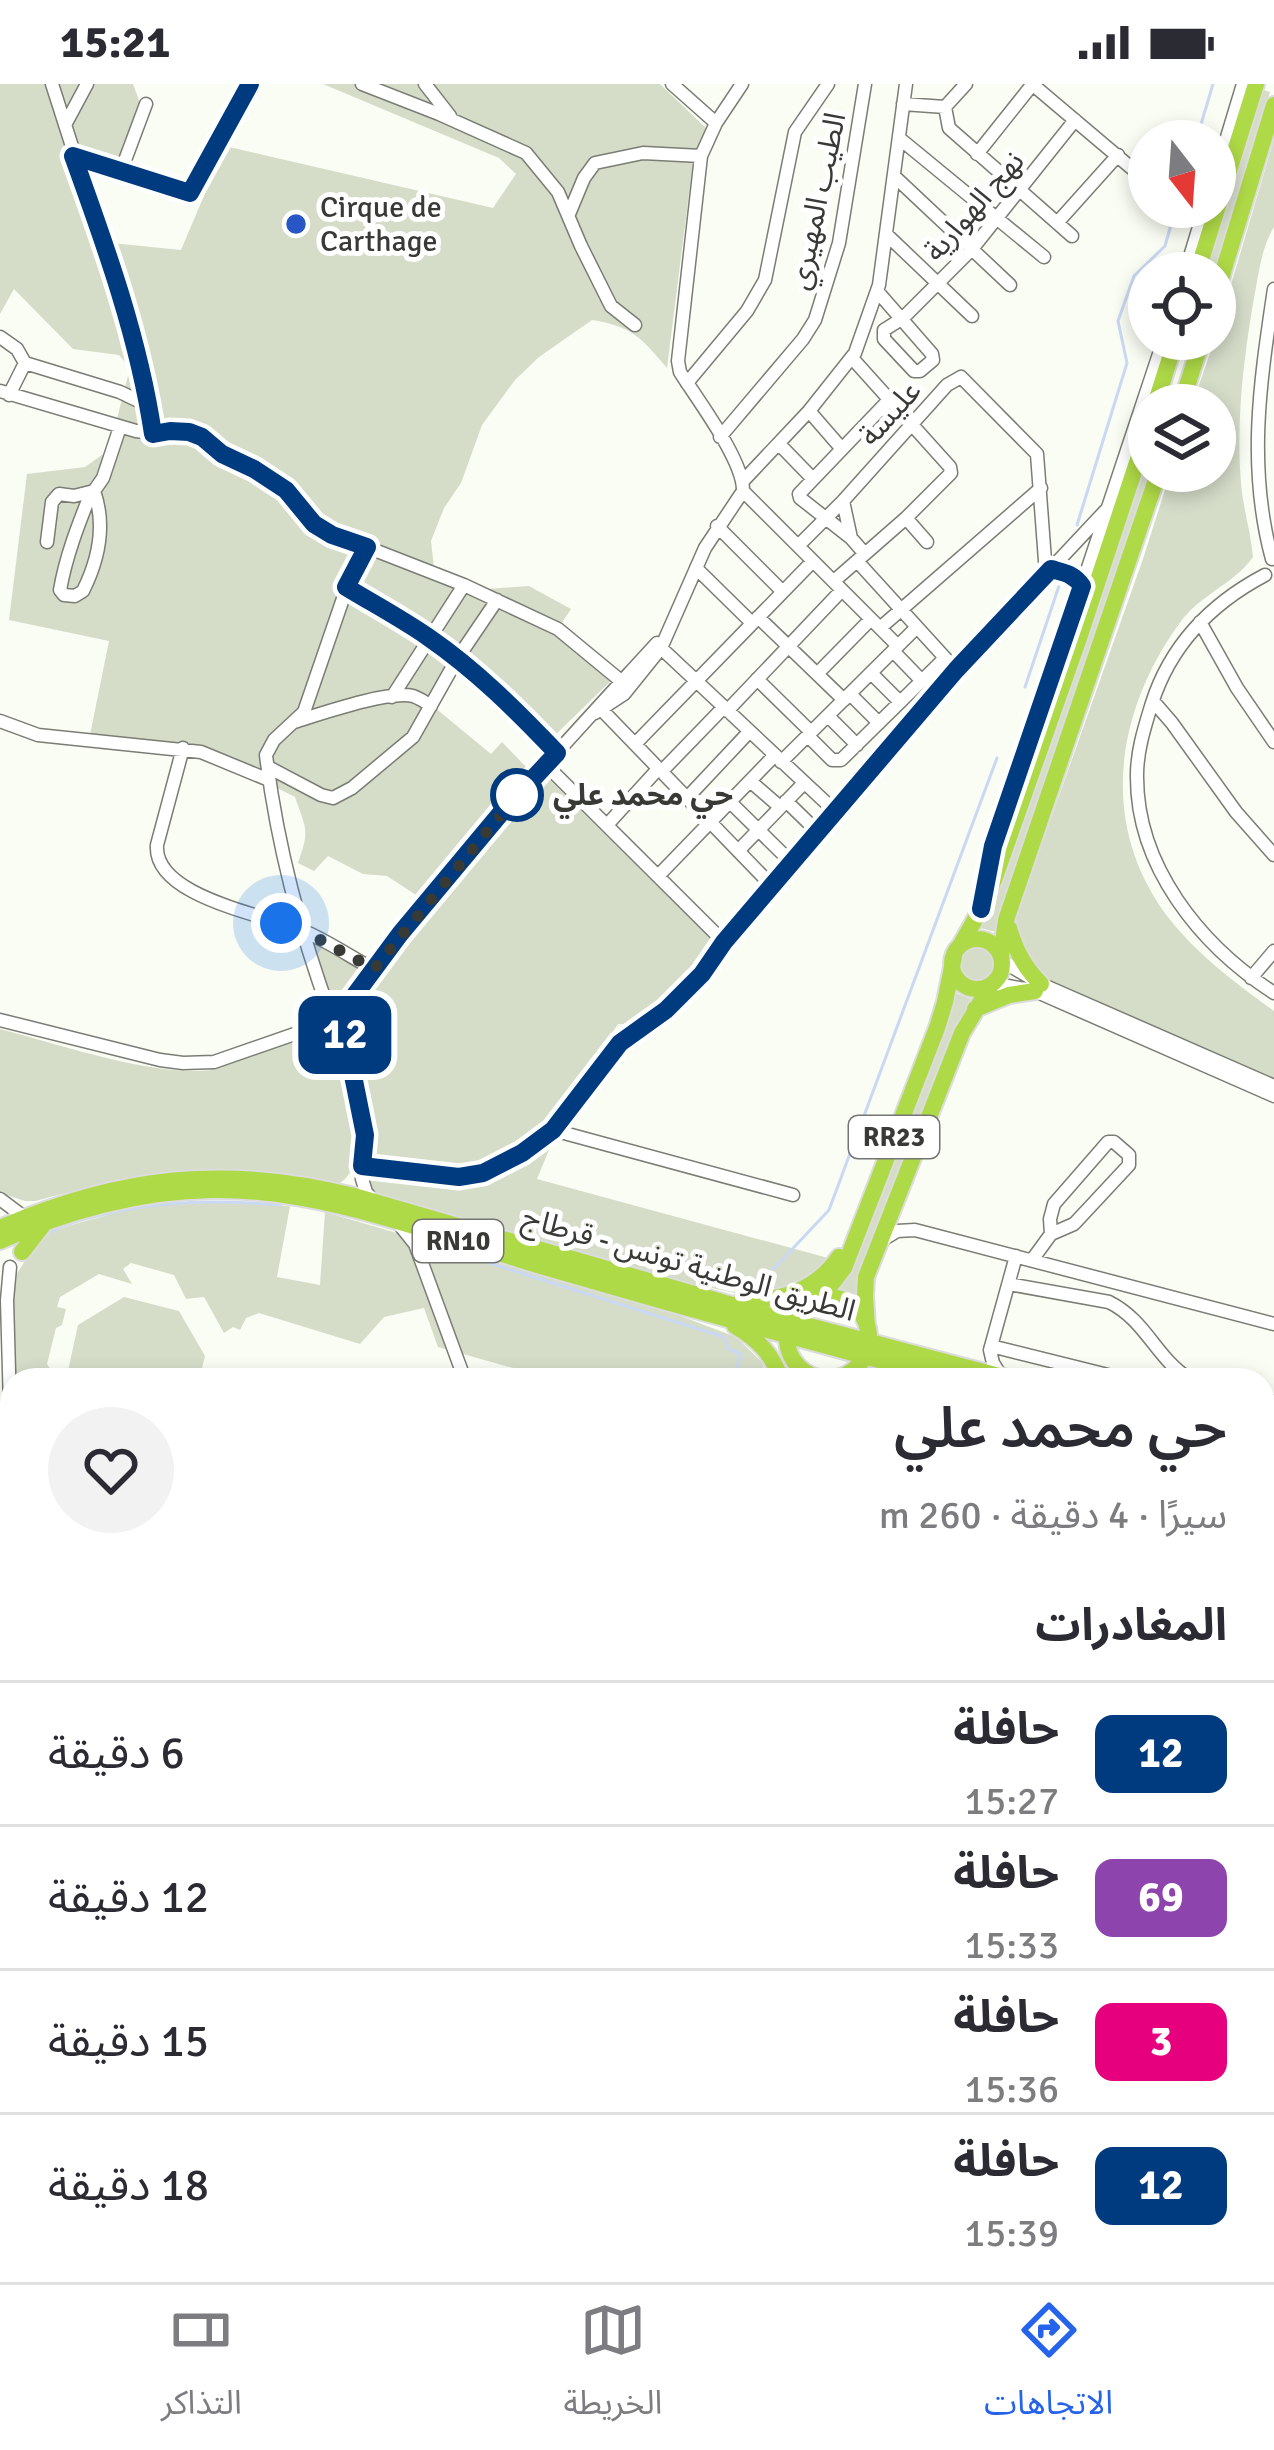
<!DOCTYPE html>
<html lang="ar">
<head>
<meta charset="utf-8">
<style>
  :root { --surface:#fff; --page:#f2f2f3; --text:#2b2b33; --muted:#7c7c81; --line:#e1e1e2; --accent:#2563eb }
  body { margin:0; font-family:Signika,"Noto Sans Arabic",sans-serif; background:var(--page); color:var(--text); direction:rtl; height:100vh; display:flex; flex-direction:column; font-size:45px; white-space:nowrap }
  * { box-sizing:border-box; margin:0 }
  p { font-size:39px; color:var(--muted) }
  .icon { flex:none; width:66px; height:66px; fill:none; stroke:currentColor; stroke-width:2; stroke-linecap:round; stroke-linejoin:round }
  .map { position:relative; flex:1; overflow:hidden; direction:ltr }
  .sheet { position:absolute; left:0px; top:1284px; width:1275px; height:915px; display:flex; flex-direction:column; background:var(--surface); border-radius:36px 36px 0 0; box-shadow:0 6px 18px #0003; direction:rtl }
  .sheet>* { flex:none }
  .badge { padding:0 24px; border-radius:18px; font-size:42px; line-height:78px }
  .needle { width:78px; rotate:163deg }
  .fabs { position:absolute; left:1128px; top:36px; display:grid; gap:24px }
  .fabs a { display:grid; place-items:center; width:108px; height:108px; border-radius:50%; background:var(--surface); box-shadow:0 6px 18px #0003; font-size:60px }
  .you { position:absolute; width:60px; height:60px; margin:-30px; border:9px solid #fff; border-radius:50%; background:#1a73e8; box-shadow:0 0 0 18px #1a73e833 }
  .map>.badge { position:absolute; translate:-50% -50%; box-shadow:0 0 0 6px #fff }
  h2 { padding:0 48px; font-size:45px; line-height:108px }
  .round { display:grid; place-items:center; flex:none; width:126px; height:126px; border-radius:63px; background:var(--page) }
  .summary { display:flex; align-items:center; justify-content:space-between; height:204px; padding:0 48px }
  h1 { font-size:57px; font-weight:600; line-height:90px }
  ul { padding:0; list-style:none }
  li { display:flex; align-items:center; gap:36px; height:144px; padding:0 48px; border-top:3px solid var(--line) }
  li div { flex:1 }
  li b { display:block; font-size:45px }
  li em { font-style:normal }
  li .badge { min-width:132px; font-weight:700; text-align:center }
  .status { display:flex; justify-content:space-between; align-items:center; height:84px; padding:0 60px; background:var(--surface); direction:ltr }
  .status svg { height:33px; fill:currentColor }
  .dock { display:flex; justify-content:space-around; align-items:center; height:168px; border-top:3px solid var(--line); background:var(--surface); font-size:33px; color:var(--muted) }
  .dock a { display:grid; justify-items:center; gap:6px }
  .dock .on { color:var(--accent) }
  .map>svg:first-child { display:block }
  .green { fill:#d5ddc9 }
  .lines { fill:none; stroke-linecap:round; stroke-linejoin:round }
  .stream { stroke:#cad8f3; stroke-width:3 }
  .minor-casing { stroke:#7a7d74; stroke-width:15 }
  .highway-casing { stroke:#dbdcdb; stroke-width:20 }
  .minor { stroke:#fff; stroke-width:12 }
  .highway { stroke:#afda47; stroke-width:16 }
  .line-casing { stroke:#fff; stroke-width:27 }
  .line { stroke:#003b80; stroke-width:18 }
  .walk { stroke:#383a36; stroke-width:12; stroke-dasharray:0 21.6 }
  .poi-dot { fill:#2956c5; stroke:#fff; stroke-width:4.5 }
  .stop-dot { fill:#fff; stroke:#003b80; stroke-width:6 }
  .labels { text-anchor:middle; stroke-width:10; stroke-linejoin:round; paint-order:stroke }
  .shield { fill:#fff; stroke:#747572; stroke-width:3 }
  .shield-label { font-size:27px; font-weight:bold; fill:#383a36 }
  .street-label { font-size:30px; fill:#383a36; stroke:#fff }
  .poi-label { font-size:30px; fill:#383a36; stroke:#fff; text-anchor:start }
  .stop-label { font-size:30px; font-weight:bold; fill:#383a36; stroke:#fff; text-anchor:start }
</style>
</head>
<body>
<div class="status"><b>15:21</b><svg viewBox="0 0 49 12"><path d="M0 12V9h3v3zM5 12V6h3v6zM10 12V3h3v9zM15 12V0h3v12zM26 1h20v11H26zM47 4h2v5h-2z"/></svg></div>
<div class="map">
<svg width="1274" height="2198" viewBox="0 0 1274 2198">
  <rect width="100%" height="100%" fill="#f9fdf3"/>
  <path class="green" d="M0,0H133L143,27L119,85L86,76L111,159L181,166L225,62L493,124L516,90L499,74L323,0H660L709,47L694,70L667,284C641,254 634,243 592,236L539,273L515,296L482,341L461,399L444,424L431,457L434,484L487,505L529,502L571,525L559,543L619,589L548,658L461,577L434,623L491,670L502,658L528,685L416,811L387,792L363,790L328,772L314,787L298,779C310,746 306,745 295,713L238,684L214,675L90,651L109,557L9,536L27,390L85,383L109,366L130,284L119,271L73,265L14,205L0,230Z
    M1256,4L1270,8L1214,189H1200Z
    M1274,55V143C1261,164 1259,189 1254,214C1243,277 1235,345 1242,409C1245,430 1251,452 1253,473C1234,500 1199,511 1179,540C1114,630 1098,745 1171,837C1199,872 1238,901 1274,927V999L1062,905C1031,885 1025,873 1014,839L1143,475L1171,387H1215V321H1192L1215,255Z
    M1149,352V387H1152L996,848L976,843Z
    M548,694L714,858L686,891L635,941L618,940C584,992 528,1086 457,1086C430,1087 400,1080 373,1077L374,1031L358,960L366,921L375,902L409,855Z
    M315,860L360,886L339,921L331,918L309,864Z
    M958 880a19 19 0 1 1 38 0a19 19 0 1 1-38 0Z
    M953,908L973,916L962,932L883,1136L858,1216L831,1207Z
    M0,945C59,960 152,993 211,986L319,949L325,956L335,983L341,986C348,1016 372,1078 340,1099C222,1074 150,1085 36,1117H25L0,1109Z
    M553,1056L537,1095L828,1174L815,1189L785,1205L740,1210L684,1198L375,1111C368,1104 366,1099 368,1089L458,1097Z
    M172,1119L210,1118L290,1122L277,1193L320,1201L325,1128L678,1231L736,1253L762,1278L768,1296H556L438,1263L424,1224L384,1233L360,1260L259,1229L246,1234L240,1246L233,1243L224,1249L204,1213L186,1215L174,1191L131,1179L123,1185L132,1200L99,1190L60,1213L57,1223L66,1225L62,1241L56,1244L47,1280L51,1286L48,1296H15L13,1196L36,1159L54,1147L71,1141L126,1126Z
    M124,1213L179,1227L205,1272L199,1296H66L78,1241Z
    M1263,1389L1274,1391V1498L1263,1496Z
    M12,1954V2022L4,2027L12,2048V2085L0,2053V1966Z"/>
  <g class="lines">
    <path class="stream" d="M1196,57L1213,0
      M1077,441L1127,279L1118,237L1134,192L1165,162L1176,123
      M1025,603L1059,502
      M47,1150C63,1140 82,1136 101,1131C161,1116 219,1116 281,1121
      M429,1160L724,1253L729,1265L741,1270L736,1286L737,1296
      M766,1193L829,1126L997,674
      M5,1711L8,1695L6,1679
      M0,2184L5,2198
      M705,2198L706,2187"/>
    <g class="minor-casing">
      <path id="minor" d="M52,0L126,231L146,305L153,350
        M362,0L439,30L526,69L558,108L581,162L611,222L635,241
        M425,0L450,32
        M672,0L716,39
        M966,0L945,23L949,44L1072,152
        M1032,0L1135,87
        M903,20L945,23
        M65,41L87,0
        M899,54L1044,173
        M977,70L1032,1
        M73,72L190,109L250,0
        M121,87L146,20
        M894,92L1010,201
        M1215,93L1243,0
        M569,130L584,94L595,79L643,69L701,72
        M1057,139L1118,71
        M886,150L972,232
        M1185,189L1205,123
        M877,207L932,270L933,276L920,287H914L884,255V246L903,234L972,165L1075,36
        M0,253L17,265L25,279L120,308L149,322
        M687,299L747,227L765,196L795,48L828,0
        M0,307L136,347C155,350 174,344 193,349C207,353 213,364 224,371C243,384 265,389 283,404C298,417 307,435 323,446L464,501L558,545L621,597
        M9,311L25,279
        M809,327L842,365
        M720,353L803,255L815,236L839,159L865,0
        M779,360L813,395
        M743,397L809,327L855,269L879,201L906,0
        M743,407L898,562
        M91,409C78,441 66,472 60,506L64,511L75,512L83,507C99,475 106,441 94,407
        M843,417L851,454
        M906,434L927,458
        M717,442L783,508
        M47,458L52,418L59,410L74,412L94,407L103,394L120,343
        M798,462L843,417L947,301L961,293L1037,370L1046,490
        M367,463L347,503C376,522 408,538 436,559C480,591 519,629 557,669
        M865,470L851,454L800,414L799,410L889,316
        M1272,475C1247,382 1260,299 1274,205
        M857,477L947,576
        M696,484L752,539
        M1051,485L1071,490L1082,502
        M1265,491C1212,519 1171,560 1152,619C1145,642 1137,666 1137,691C1136,782 1200,861 1274,909
        M834,497L906,434L951,389L950,383L852,274
        M758,533L844,616
        M1200,538L1237,604L1274,658
        M880,544L1041,404
        M661,564L837,729
        M893,567L922,597
        M871,589L900,618
        M817,590L871,535
        M757,595L811,648
        M850,610L879,639
        M392,613L464,501
        M1153,617L1172,639L1236,728L1274,771
        M600,624L772,802
        M727,627L842,506
        M595,629L624,610L661,564L705,464L743,407C744,377 697,315 680,288L678,277L701,72L716,39L742,0
        M828,632L857,661
        M0,637L38,651L201,668L269,696
        M294,638C320,630 389,606 413,612C421,615 424,617 431,622
        M808,652L832,676H841L945,574
        M635,660L813,477
        M183,664L157,761C153,814 269,831 306,848C329,858 351,873 373,885
        M781,678L917,543
        M545,680L724,858
        M268,683L321,711L333,714L352,704L413,653L457,575L497,516
        M661,688L723,624
        M750,697L780,723
        M687,714L749,648
        M786,717L819,749
        M730,718L792,779
        M607,741L658,685
        M738,767L804,699
        M658,792L775,671
        M984,807L993,762L1037,637L1164,255
        M1002,877L1041,900L1274,1002
        M1251,894L1274,867
        M993,899L1035,907L1274,1012
        M343,927C437,796 548,678 657,559
        M332,935C301,851 277,760 266,671L274,656L304,628L347,503
        M0,936L160,976L183,979L214,978L332,937
        M343,942H337L332,937L337,927H343L348,933L343,942L365,1051L362,1095L366,1108L374,1118
        M553,1046L793,1111
        M362,1082L459,1093L483,1089L522,1068L553,1046L621,959L666,926L702,890L724,858L956,586L1107,425
        M0,1115L24,1133L27,1139
        M399,1140L415,1160L465,1296
        M882,1156L897,1147L915,1146L1274,1240
        M1032,1176L1051,1150L1074,1140L1129,1081V1071L1114,1058H1108L1054,1120L1050,1135L1051,1150
        M10,1183L7,1216L12,1395
        M1009,1200L1109,1218C1147,1237 1156,1275 1191,1296
        M991,1262L1128,1296
        M1001,1292L993,1279L990,1266L1016,1172
        M1263,1316L1273,1318
        M0,1376L6,1560L0,1584
        M1263,1503L1274,1505
        M1263,1610L1274,1599
        M0,1641L9,1629L12,1606
        M0,1658L12,1678
        M1263,1707L1274,1696
        M0,1748L12,1711
        M1263,1753L1274,1747
        M1263,1781L1274,1793
        M1263,1851L1274,1840
        M1263,1907L1274,1918
        M1263,1976H1274
        M1263,2028L1274,2042
        M1263,2092L1274,2081
        M0,2154L15,2198
        M1263,2172L1274,2186
        M1008,2187L1018,2198
        M1102,2187L1110,2198
        M1213,2187L1223,2198
        M715,2198L716,2187
        M832,2198L843,2187
        M925,2198L935,2187
        M1150,2198L1161,2187"/>
    </g>
    <g class="highway-casing">
      <path id="highway" d="M1197,189L1256,0
        M1215,214L1274,21
        M1155,321L1176,255
        M1181,321L1202,255
        M1009,844C1016,867 1024,883 1041,900
        M952 880a25 25 0 1 1 50 0a25 25 0 1 1-50 0Z
        M960,862L981,825L994,796L1078,557L1149,342
        M1001,872L1006,836L1159,387
        M975,925L1009,911L1035,907
        M0,1144C120,1092 226,1080 354,1112L760,1229L1014,1296
        M0,1157C65,1127 140,1107 212,1106C321,1104 437,1151 541,1182C678,1222 816,1260 955,1296
        M22,1168L43,1141
        M787 1254a41 41 0 1 1 82 0a41 41 0 1 1-82 0Z
        M742,1216C782,1217 815,1207 839,1173
        M808,1219L831,1201L844,1184L937,944L945,918L954,873
        M735,1242C758,1255 773,1271 781,1296
        M867,1243L865,1212L866,1193L962,949L991,901
        M880,1296L906,1292L921,1294
        M1263,1361L1274,1364
        M1263,1380L1274,1382
        M743,2187L749,2198
        M764,2187L769,2198
        M731,2198H734"/>
    </g>
    <use href="#minor" class="minor"/>
    <use href="#highway" class="highway"/>
  </g>
  <g class="lines">
    <g class="line-casing">
      <path id="line" d="M250,0L190,109L73,72C106,163 139,255 153,350L170,347L189,348L202,353L222,370L254,385L286,406L314,440L332,451L367,463L346,503C374,520 402,535 428,553C476,586 517,627 557,669L501,729L400,850L343,927L348,933L343,942L365,1051L362,1082L459,1093L483,1089L522,1069L553,1046L620,959L666,926L702,890L724,858L956,586L1051,485C1065,489 1074,490 1082,502L993,762L981,825"/>
    </g>
    <use href="#line" class="line"/>
    <path class="walk" d="M281,839L304,847L374,885L523,704L517,711"/>
  </g>
  <circle class="poi-dot" cx="296" cy="140" r="12"/>
  <circle class="stop-dot" cx="517" cy="711" r="24"/>
  <g class="labels">
    <g class="shield">
      <rect x="849" y="1032" width="90" height="42" rx="9"/>
      <rect x="413" y="1136" width="90" height="42" rx="9"/>
    </g>
    <g class="shield-label">
      <text x="894" y="1062">RR23</text>
      <text x="458" y="1166">RN10</text>
    </g>
    <g class="street-label">
      <text transform="translate(817 117) rotate(-78)" y="10">الطيب المهيري</text>
      <text transform="translate(974 122) rotate(-49)" y="10">نهج الهوارية</text>
      <text transform="translate(890 329) rotate(-48)" y="10">عليسة</text>
      <text transform="translate(689 1180) rotate(16)" y="10">الطريق الوطنية تونس - قرطاج</text>
    </g>
    <g class="poi-label">
      <text x="320" y="133">Cirque de<tspan x="320" dy="34">Carthage</tspan></text>
    </g>
    <g class="stop-label">
      <text x="553" y="721">حي محمد علي</text>
    </g>
  </g>
</svg>
<div class="fabs">
<a><svg class="needle" viewBox="-14 -14 28 28"><path d="M0-13l5 13h-10z" fill="#e53935"/><path d="M0 13l5-13h-10z" fill="#7c7c81"/></svg></a>
<a><svg class="icon" aria-label="locate" viewBox="0 0 24 24"><circle cx="12" cy="12" r="6"/><path d="M12 2v4M12 18v4M2 12h4M18 12h4"/></svg></a>
<a><svg class="icon" aria-label="layers" viewBox="0 0 24 24"><path d="M12 4l9 5-9 5-9-5zM3 14l9 5 9-5"/></svg></a>
</div>
<div class="you" style="left:281px;top:839px"></div>
<b class="badge" style="left:345px;top:951px;background:#003b80;color:#fff">12</b>
<section class="sheet">
<div class="summary"><div><h1>حي محمد علي</h1><p>سيرًا · 4 دقيقة · 260 m</p></div><a class="round"><svg class="icon" aria-label="heart" viewBox="0 0 24 24"><path d="M12 20l-8-8c-3-5 5-10 8-4 3-6 11-1 8 4z"/></svg></a></div>
<h2>المغادرات</h2>
<ul>
<li><span class="badge" style="background:#003b80;color:#fff">12</span><div><b>حافلة</b><p>15:27</p></div><em>6 دقيقة</em></li>
<li><span class="badge" style="background:#8e44ad;color:#fff">69</span><div><b>حافلة</b><p>15:33</p></div><em>12 دقيقة</em></li>
<li><span class="badge" style="background:#e6007e;color:#fff">3</span><div><b>حافلة</b><p>15:36</p></div><em>15 دقيقة</em></li>
<li><span class="badge" style="background:#003b80;color:#fff">12</span><div><b>حافلة</b><p>15:39</p></div><em>18 دقيقة</em></li>
</ul>
</section>
</div>
<nav class="dock">
<a class="on"><svg class="icon" aria-label="directions" viewBox="0 0 24 24"><path d="M12 3l9 9-9 9-9-9zM9 14v-3h6M13 9l2 2-2 2"/></svg>الاتجاهات</a>
<a><svg class="icon" aria-label="map" viewBox="0 0 24 24"><path d="M3 6l6-2 6 2 6-2v14l-6 2-6-2-6 2zM9 4v14M15 6v14"/></svg>الخريطة</a>
<a><svg class="icon" aria-label="tickets" viewBox="0 0 24 24"><path d="M3 7h18v10H3zM15 7v10"/></svg>التذاكر</a>
</nav>
</body>
</html>
